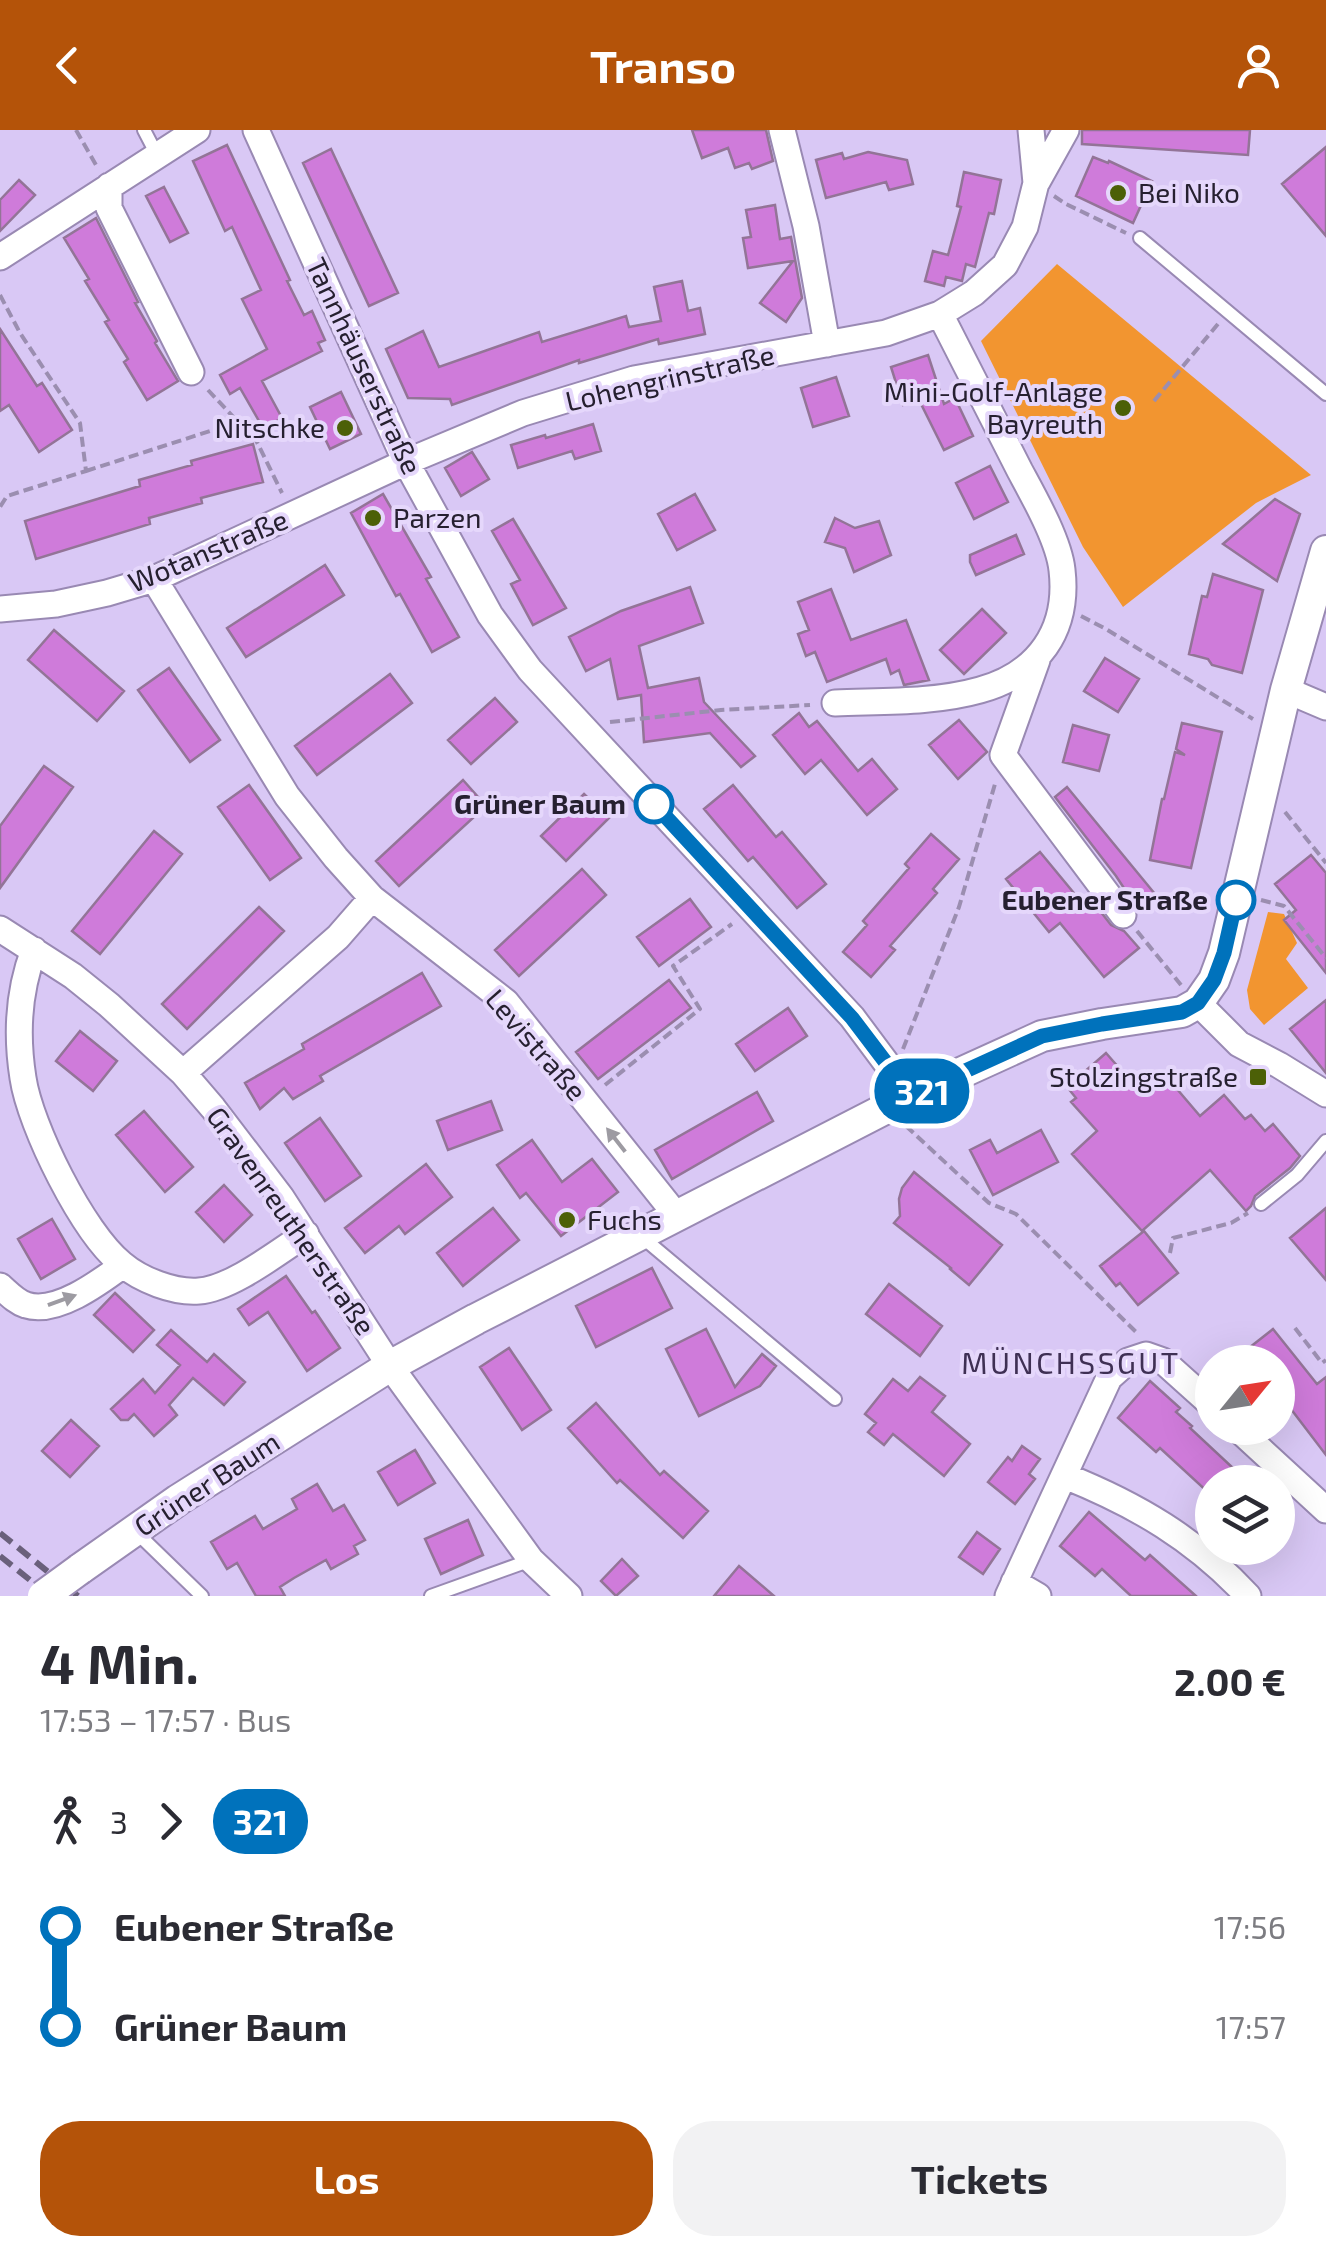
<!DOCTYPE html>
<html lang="de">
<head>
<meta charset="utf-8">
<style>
  :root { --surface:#fff; --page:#f2f2f3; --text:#2b2b33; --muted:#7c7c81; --accent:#b45309 }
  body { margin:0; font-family:"Exo 2",sans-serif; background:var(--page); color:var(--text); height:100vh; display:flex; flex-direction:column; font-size:38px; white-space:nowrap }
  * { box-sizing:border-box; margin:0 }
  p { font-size:32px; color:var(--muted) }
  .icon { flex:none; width:55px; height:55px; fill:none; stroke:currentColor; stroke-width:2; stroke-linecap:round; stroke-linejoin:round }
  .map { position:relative; height:1466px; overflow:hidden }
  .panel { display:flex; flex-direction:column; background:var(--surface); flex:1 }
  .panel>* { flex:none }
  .badge { padding:0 20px; border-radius:32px; font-size:35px; line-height:65px }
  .needle { width:65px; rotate:60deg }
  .fabs { position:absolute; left:1195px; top:1215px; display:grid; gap:20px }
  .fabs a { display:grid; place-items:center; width:100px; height:100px; border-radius:50%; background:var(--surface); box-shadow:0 10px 40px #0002; font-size:50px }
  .map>.badge { position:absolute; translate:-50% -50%; box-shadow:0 0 0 5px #fff }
  .legs { display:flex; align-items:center; gap:15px; height:110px; padding:0 40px; font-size:32px }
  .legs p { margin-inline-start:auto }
  .summary { display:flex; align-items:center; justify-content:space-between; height:170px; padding:0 40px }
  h1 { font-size:55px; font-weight:700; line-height:75px }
  .primary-button { display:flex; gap:20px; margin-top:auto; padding:20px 40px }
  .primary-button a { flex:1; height:115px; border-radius:40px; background:var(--accent); color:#fff; font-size:40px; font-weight:700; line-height:115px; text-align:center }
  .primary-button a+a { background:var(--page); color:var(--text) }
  ul { padding:0 40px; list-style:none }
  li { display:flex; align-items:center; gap:35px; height:100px; font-size:38px }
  li i { display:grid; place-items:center; width:15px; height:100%; margin:0 12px; background:currentColor }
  li i::after { content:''; width:25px; height:25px; margin:-12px; border:8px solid; border-radius:50%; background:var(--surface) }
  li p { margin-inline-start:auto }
  li:first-child i { background:linear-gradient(#0000 50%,currentColor 0) }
  li:last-child i { background:linear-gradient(currentColor 50%,#0000 0) }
  header { display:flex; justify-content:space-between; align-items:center; height:130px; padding:0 40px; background:var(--accent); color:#fff; font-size:45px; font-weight:700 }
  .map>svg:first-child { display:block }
  .green { fill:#f29530 }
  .building { fill:#cf7bda; stroke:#937497; stroke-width:2.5 }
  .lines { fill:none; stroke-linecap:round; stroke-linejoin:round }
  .service-casing { stroke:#9989b3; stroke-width:16 }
  .minor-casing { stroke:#9989b3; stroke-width:29 }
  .tertiary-casing { stroke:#9989b3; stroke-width:34 }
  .path { stroke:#9b8eb0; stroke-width:4; stroke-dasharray:10 5; stroke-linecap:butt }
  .service { stroke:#fff; stroke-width:12 }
  .minor { stroke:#fff; stroke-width:25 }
  .tertiary { stroke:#fff; stroke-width:30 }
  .rail { stroke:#6a607b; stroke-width:6; stroke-dasharray:15 8; stroke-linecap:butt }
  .tertiary-bridge-casing { stroke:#9989b3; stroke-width:34; stroke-linecap:butt }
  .tertiary-bridge { stroke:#fff; stroke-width:30 }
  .oneway { fill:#9d9ba2 }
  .line-1-casing { stroke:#fff; stroke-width:22 }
  .line-1 { stroke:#0072bc; stroke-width:15 }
  .poi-dot { fill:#4c6007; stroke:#e5d7fb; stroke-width:4 }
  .stop-1-dot { fill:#fff; stroke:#0072bc; stroke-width:5 }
  .labels { text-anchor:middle; stroke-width:8; stroke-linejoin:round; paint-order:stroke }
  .poi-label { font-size:28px; fill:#262030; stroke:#e5d7fb; text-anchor:start }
  .street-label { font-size:28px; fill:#262030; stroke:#e5d7fb }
  .stop-label { font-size:28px; font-weight:bold; fill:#262030; stroke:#e5d7fb; text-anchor:end }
  .neighbourhood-label { font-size:30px; letter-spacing:2.5px; fill:#3f3054; stroke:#e5d7fb }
</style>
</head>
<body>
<header><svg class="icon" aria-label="back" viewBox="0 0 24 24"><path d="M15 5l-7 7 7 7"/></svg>Transo<svg class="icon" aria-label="person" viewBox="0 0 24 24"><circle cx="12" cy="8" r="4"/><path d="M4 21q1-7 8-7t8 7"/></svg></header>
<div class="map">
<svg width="1326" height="1466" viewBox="0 0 1326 1466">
  <rect width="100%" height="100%" fill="#d9c8f5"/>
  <path class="green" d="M1057,134L1311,345L1256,373L1123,477L1083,417L981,211Z
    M1268,782L1284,784L1297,813L1286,829L1308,858L1264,895L1250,879L1247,860Z"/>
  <path class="building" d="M692,0H766L773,31L752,39L749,33L735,38L728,18L702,28Z
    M1082,0H1250L1248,25L1082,14Z
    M227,15L290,150L287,151L304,185L312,181L325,210L318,213L322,221L262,251L282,288L263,298L240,258L230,264L220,245L267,219L242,169L261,160L232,97L225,101L193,31Z
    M1326,17V106L1282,54Z
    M331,19L398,163L369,176L303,33Z
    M868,22L907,30L913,54L889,60L886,52L826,68L816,30L842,23L844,29Z
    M1093,27L1108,33L1109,31L1152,51L1133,93L1076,66Z
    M964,42L1001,50L994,84L989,83L975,137L966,134L962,151L946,147L944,156L925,151L933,121L948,125L961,77L957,76Z
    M19,50L35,65L0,101V70Z
    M164,57L188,103L170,112L146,66Z
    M775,75L780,109L791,107L802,168L786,192L760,173L793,131L748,138L743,108L751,107L746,80Z
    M96,88L138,172L135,173L157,211L155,213L178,251L147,270L124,232L128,229L105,192L109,190L85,151L89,149L64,108Z
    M682,151L688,181L700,178L705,204L659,214L658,209L579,233V230L452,275L450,269L408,268L386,219L423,201L439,237L539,202L542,212L626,186L629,197L661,191L654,157Z
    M0,199L37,256L42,253L72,300L39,322L9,275L0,281Z
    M928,225L944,274L955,268L973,306L944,320L919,270L903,275L891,237Z
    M836,247L849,286L813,297L801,258Z
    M341,262L361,304L330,319L310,277Z
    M593,294L601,321L575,329L572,321L518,338L511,315L545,305L546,308Z
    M253,314L263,352L201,368L202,373L149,388L150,394L36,429L25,391L140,356L139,350L192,335L191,331Z
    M472,322L489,349L461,366L445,338Z
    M990,336L1008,372L974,389L956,353Z
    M383,364L431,447L426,449L459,507L432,522L400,464L396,466L351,383Z
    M695,364L715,400L677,420L658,384Z
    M1275,369L1300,384L1277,451L1223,414Z
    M835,388L855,398L879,391L891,425L854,442L845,418L825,412Z
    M513,389L566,478L533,495L511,454L520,450L492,401Z
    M1016,405L1024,424L976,445L970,432V425Z
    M325,435L344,465L246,527L227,498Z
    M1213,444L1263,460L1242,543L1212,535L1208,529L1189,524L1202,466L1207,467Z
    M690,457L703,493L639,516L648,558L699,548L704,572L755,626L741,637L710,603L644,612L641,565L618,569L610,529L586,541L569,507L621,481Z
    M831,459L851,510L906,490L929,550L904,555L899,540L891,544L886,529L827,552L815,522L806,526L798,504L809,500L798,472Z
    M982,479L1006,503L964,544L940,520Z
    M54,500L124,561L97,591L28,530Z
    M1105,528L1139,549L1118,582L1084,561Z
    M169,538L220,610L190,632L138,560Z
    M390,544L412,573L317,645L295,616Z
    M495,568L517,592L471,634L448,610Z
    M799,583L809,597L817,591L858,641L872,629L897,659L867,685L821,630L805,644L773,605Z
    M959,590L987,622L958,649L929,615Z
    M1182,593L1222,602L1191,738L1150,730L1162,669H1164L1175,622L1185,625L1176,619Z
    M1073,595L1109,605L1099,641L1063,632Z
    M44,636L73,657L0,758V696Z
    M463,650L486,676L399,756L376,731Z
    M249,655L301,728L270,750L218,677Z
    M733,655L776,707L782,702L826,754L797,778L753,727L748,731L704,679Z
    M1067,657L1155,764L1137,778L1116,746L1055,667Z
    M584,664L609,688L566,731L541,706Z
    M154,701L182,724L100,824L72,801Z
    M931,704L959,729L933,759L937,763L890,816L895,820L871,847L843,822L867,795L863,791L909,738L905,734Z
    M1040,722L1083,774L1090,768L1111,795L1124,801L1139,818L1104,847L1060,793L1049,802L1006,749Z
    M1311,725L1326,743V843L1284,790L1296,780L1275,754Z
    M582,739L606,765L519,846L495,820Z
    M690,769L711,797L659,836L637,807Z
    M259,777L284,801L187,899L162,874Z
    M422,843L441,876L320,946L323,951L293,969L284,958L260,979L245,953L304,919L302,914Z
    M669,850L691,878L598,949L576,922Z
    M1326,870V943L1290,899Z
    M788,878L807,906L755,941L736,914Z
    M80,901L117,931L93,961L56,931Z
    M1106,923L1142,964L1165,945L1200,986L1224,965L1245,989L1251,985L1265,1001L1273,994L1300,1026L1290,1038L1255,1066L1251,1076L1246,1081L1210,1040L1142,1101L1072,1024L1097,1001L1071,972L1076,968L1067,957Z
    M757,962L773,991L672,1049L655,1020Z
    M491,971L502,1000L448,1020L437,991Z
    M144,981L193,1037L165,1062L116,1005Z
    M320,988L361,1046L325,1071L285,1013Z
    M1041,1000L1058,1032L993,1065L970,1020L990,1010L997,1023Z
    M532,1010L562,1052L592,1029L618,1062L561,1106L526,1063L520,1068L497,1035Z
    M426,1034L452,1067L405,1104L399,1096L365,1123L345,1098Z
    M914,1042L1002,1115L969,1155L950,1139L951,1138L894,1093L900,1086L899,1069L902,1058Z
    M224,1055L252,1085L224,1112L196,1082Z
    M493,1078L519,1110L463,1156L437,1123Z
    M1326,1078V1150L1290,1108Z
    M52,1089L75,1129L41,1149L18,1109Z
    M1144,1101L1178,1143L1138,1175L1120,1153L1116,1156L1100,1136Z
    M652,1138L672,1178L596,1217L576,1176Z
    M286,1146L312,1183L315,1181L340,1218L307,1241L268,1182L249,1195L238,1179Z
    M889,1154L942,1196L920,1226L866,1184Z
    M115,1163L154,1200L133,1222L94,1185Z
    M706,1199L735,1257L762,1224L776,1236L760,1256L699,1286L666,1219Z
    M1273,1199L1317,1254L1326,1247V1325L1278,1262V1232H1231Z
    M171,1200L207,1232L214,1224L245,1252L224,1275L193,1248L169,1275L177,1285L154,1306L134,1284L128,1290H121L111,1279L143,1249L155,1263L180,1235L157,1215Z
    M509,1218L551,1280L522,1300L480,1237Z
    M920,1247L945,1266L932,1282L970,1314L944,1346L893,1304L884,1315L868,1302L876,1293L865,1284L893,1249L908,1261Z
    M1150,1251L1180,1278L1176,1282L1192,1296L1190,1298L1248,1352H1212V1366L1160,1318L1156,1322L1118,1288Z
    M596,1273L660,1345L664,1341L708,1381L683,1408L620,1350L617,1353L568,1298Z
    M71,1290L99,1316L70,1347L42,1321Z
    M1022,1316L1040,1329L1029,1344L1035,1349L1015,1374L988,1352L1008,1327L1012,1331Z
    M415,1320L435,1353L398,1375L378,1342Z
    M317,1354L333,1381L344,1375L365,1410L354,1416L358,1424L331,1439L326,1430L294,1448L280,1457L285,1466H256L237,1433L227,1439L211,1412L255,1386L263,1399L297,1379L292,1369Z
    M1089,1382L1145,1430L1150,1425L1196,1466H1131L1102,1439L1095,1446L1060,1416Z
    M468,1390L483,1425L441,1444L425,1409Z
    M977,1402L1000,1419L983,1444L959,1427Z
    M622,1429L638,1446L616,1466L601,1451Z
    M739,1436L774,1466H714Z"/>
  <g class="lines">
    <g class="service-casing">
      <path id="service" d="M144,0L157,25
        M1140,108L1326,264
        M1261,1074L1297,1045L1326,1011
        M642,1107L835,1269
        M136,1402L202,1466
        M431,1466L531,1430"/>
    </g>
    <g class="minor-casing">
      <path id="minor" d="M256,0L406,332L490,485L530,540L852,887L893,942L908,967
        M782,0L806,96L827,214
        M1037,52L1066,0
        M109,56V78L191,242
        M0,127L197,0
        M154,449L287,666L336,728L372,768L506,872L677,1086
        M0,479L56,474L107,463L154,449L406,332L523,283L634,249L886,203L940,184L974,163L1005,135L1025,97L1036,53L1031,0
        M1037,530L1003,625L1123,785
        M1286,560L1326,577
        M835,573C882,571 934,573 980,560C1038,544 1069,500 1062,440C1059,411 1034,367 1020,341C993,289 967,236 940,184
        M0,799L73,846L109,875L183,943L213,978L281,1067L390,1236L531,1430L569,1466
        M34,820C18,862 16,904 23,948C30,996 83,1103 122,1134C141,1150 174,1163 199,1161C231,1159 278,1122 306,1104
        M1198,873L1239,914L1279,935L1326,964
        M183,943L338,807L372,768
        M0,1156C8,1163 16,1172 26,1175C56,1185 100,1152 123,1135
        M1237,1298L1326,1380
        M1065,1346C1137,1375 1195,1409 1248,1466
        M1014,1452L1038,1466
        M1008,1466L1109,1248L1128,1231L1146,1225L1163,1231L1212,1275"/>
    </g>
    <g class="tertiary-casing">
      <path id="tertiary" d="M80,1439L178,1370L390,1236L476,1189L908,967L1042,906L1102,894L1182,882L1198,873L1214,850L1224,823L1286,560L1326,421"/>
    </g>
    <path class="path" d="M76,0L96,35
      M1054,66L1066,74L1126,103
      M0,165L20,203L80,293L86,341L7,366L0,377
      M208,260L238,292
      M1154,271L1218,194
      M86,341L238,292L252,302L282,363
      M1081,486L1106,499L1253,589
      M610,592L721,580L810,575
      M1285,682L1326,733
      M1261,770L1284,776L1326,828
      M1137,801L1181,855
      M903,919L959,777L995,654
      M605,955L700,879L673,836L732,794
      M906,996L989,1073L1016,1084L1136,1202
      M1170,1123L1173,1108L1231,1093L1248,1083
      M1295,1198L1322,1233L1326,1230"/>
    <use href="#service" class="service"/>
    <use href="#minor" class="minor"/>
    <use href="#tertiary" class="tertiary"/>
    <path class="rail" d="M0,1403L78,1466
      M0,1426L50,1466"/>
    <g class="tertiary-bridge-casing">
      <path id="tertiary-bridge" d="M43,1466L80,1439"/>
    </g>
    <use href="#tertiary-bridge" class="tertiary-bridge"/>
  </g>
  <defs><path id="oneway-solid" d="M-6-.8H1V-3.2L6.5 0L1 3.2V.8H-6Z" transform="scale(2.5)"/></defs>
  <g class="oneway">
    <use href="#oneway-solid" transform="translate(616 1010) rotate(-128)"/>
    <use href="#oneway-solid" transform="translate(62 1170) rotate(-20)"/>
  </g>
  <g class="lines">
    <g class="line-1-casing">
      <path id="line-1" d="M654,674L852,888L893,942L908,967L1042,906L1102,894L1182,882L1198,873L1214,850L1224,823L1236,770"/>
    </g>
    <use href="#line-1" class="line-1"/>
  </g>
  <g class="poi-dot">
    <circle cx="1118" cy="63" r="10"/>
    <circle cx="1123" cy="278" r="10"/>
    <circle cx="345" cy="298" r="10"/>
    <circle cx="373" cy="388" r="10"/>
    <rect x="1248" y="937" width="20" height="20" rx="5"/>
    <circle cx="567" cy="1090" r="10"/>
  </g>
  <g class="stop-1-dot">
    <circle cx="654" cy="674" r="18"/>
    <circle cx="1236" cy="770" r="18"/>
  </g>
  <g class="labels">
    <g class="poi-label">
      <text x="1138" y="73">Bei Niko</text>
      <text x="1103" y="272" text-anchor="end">Mini-Golf-Anlage<tspan x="1103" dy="32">Bayreuth</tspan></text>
      <text x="325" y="308" text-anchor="end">Nitschke</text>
      <text x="393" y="398">Parzen</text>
      <text x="1238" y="957" text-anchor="end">Stolzingstraße</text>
      <text x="587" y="1100">Fuchs</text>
    </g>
    <g class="street-label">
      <text transform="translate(364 236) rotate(65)" y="10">Tannhäuserstraße</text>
      <text transform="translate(670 248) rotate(-13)" y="10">Lohengrinstraße</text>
      <text transform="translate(208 421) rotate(-23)" y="10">Wotanstraße</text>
      <text transform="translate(536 915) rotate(49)" y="10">Levistraße</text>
      <text transform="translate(291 1091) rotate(55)" y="10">Gravenreutherstraße</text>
      <text transform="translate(207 1354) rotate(-33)" y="10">Grüner Baum</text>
    </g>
    <g class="stop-label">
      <text x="626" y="684">Grüner Baum</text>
      <text x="1208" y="780">Eubener Straße</text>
    </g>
    <g class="neighbourhood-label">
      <text x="1071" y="1244">MÜNCHSSGUT</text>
    </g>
  </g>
</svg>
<div class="fabs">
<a><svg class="needle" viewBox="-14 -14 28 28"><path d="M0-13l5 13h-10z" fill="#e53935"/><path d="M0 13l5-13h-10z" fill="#7c7c81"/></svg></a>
<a><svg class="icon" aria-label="layers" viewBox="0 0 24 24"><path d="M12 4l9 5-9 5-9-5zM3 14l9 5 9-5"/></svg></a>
</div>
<b class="badge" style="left:922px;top:961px;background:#0072bc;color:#fff">321</b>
</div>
<section class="panel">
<div class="summary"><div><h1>4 Min.</h1><p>17:53 – 17:57 · Bus</p></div><b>2.00 €</b></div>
<div class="legs"><svg class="icon" aria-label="walk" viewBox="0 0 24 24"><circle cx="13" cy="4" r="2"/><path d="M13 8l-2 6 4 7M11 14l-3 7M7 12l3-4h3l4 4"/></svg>3<svg class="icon" aria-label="forward" viewBox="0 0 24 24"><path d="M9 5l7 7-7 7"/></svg><b class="badge" style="background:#0072bc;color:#fff">321</b></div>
<ul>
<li><i style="color:#0072bc"></i><b>Eubener Straße</b><p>17:56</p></li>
<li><i style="color:#0072bc"></i><b>Grüner Baum</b><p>17:57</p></li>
</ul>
<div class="primary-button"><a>Los</a><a>Tickets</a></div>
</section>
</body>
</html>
